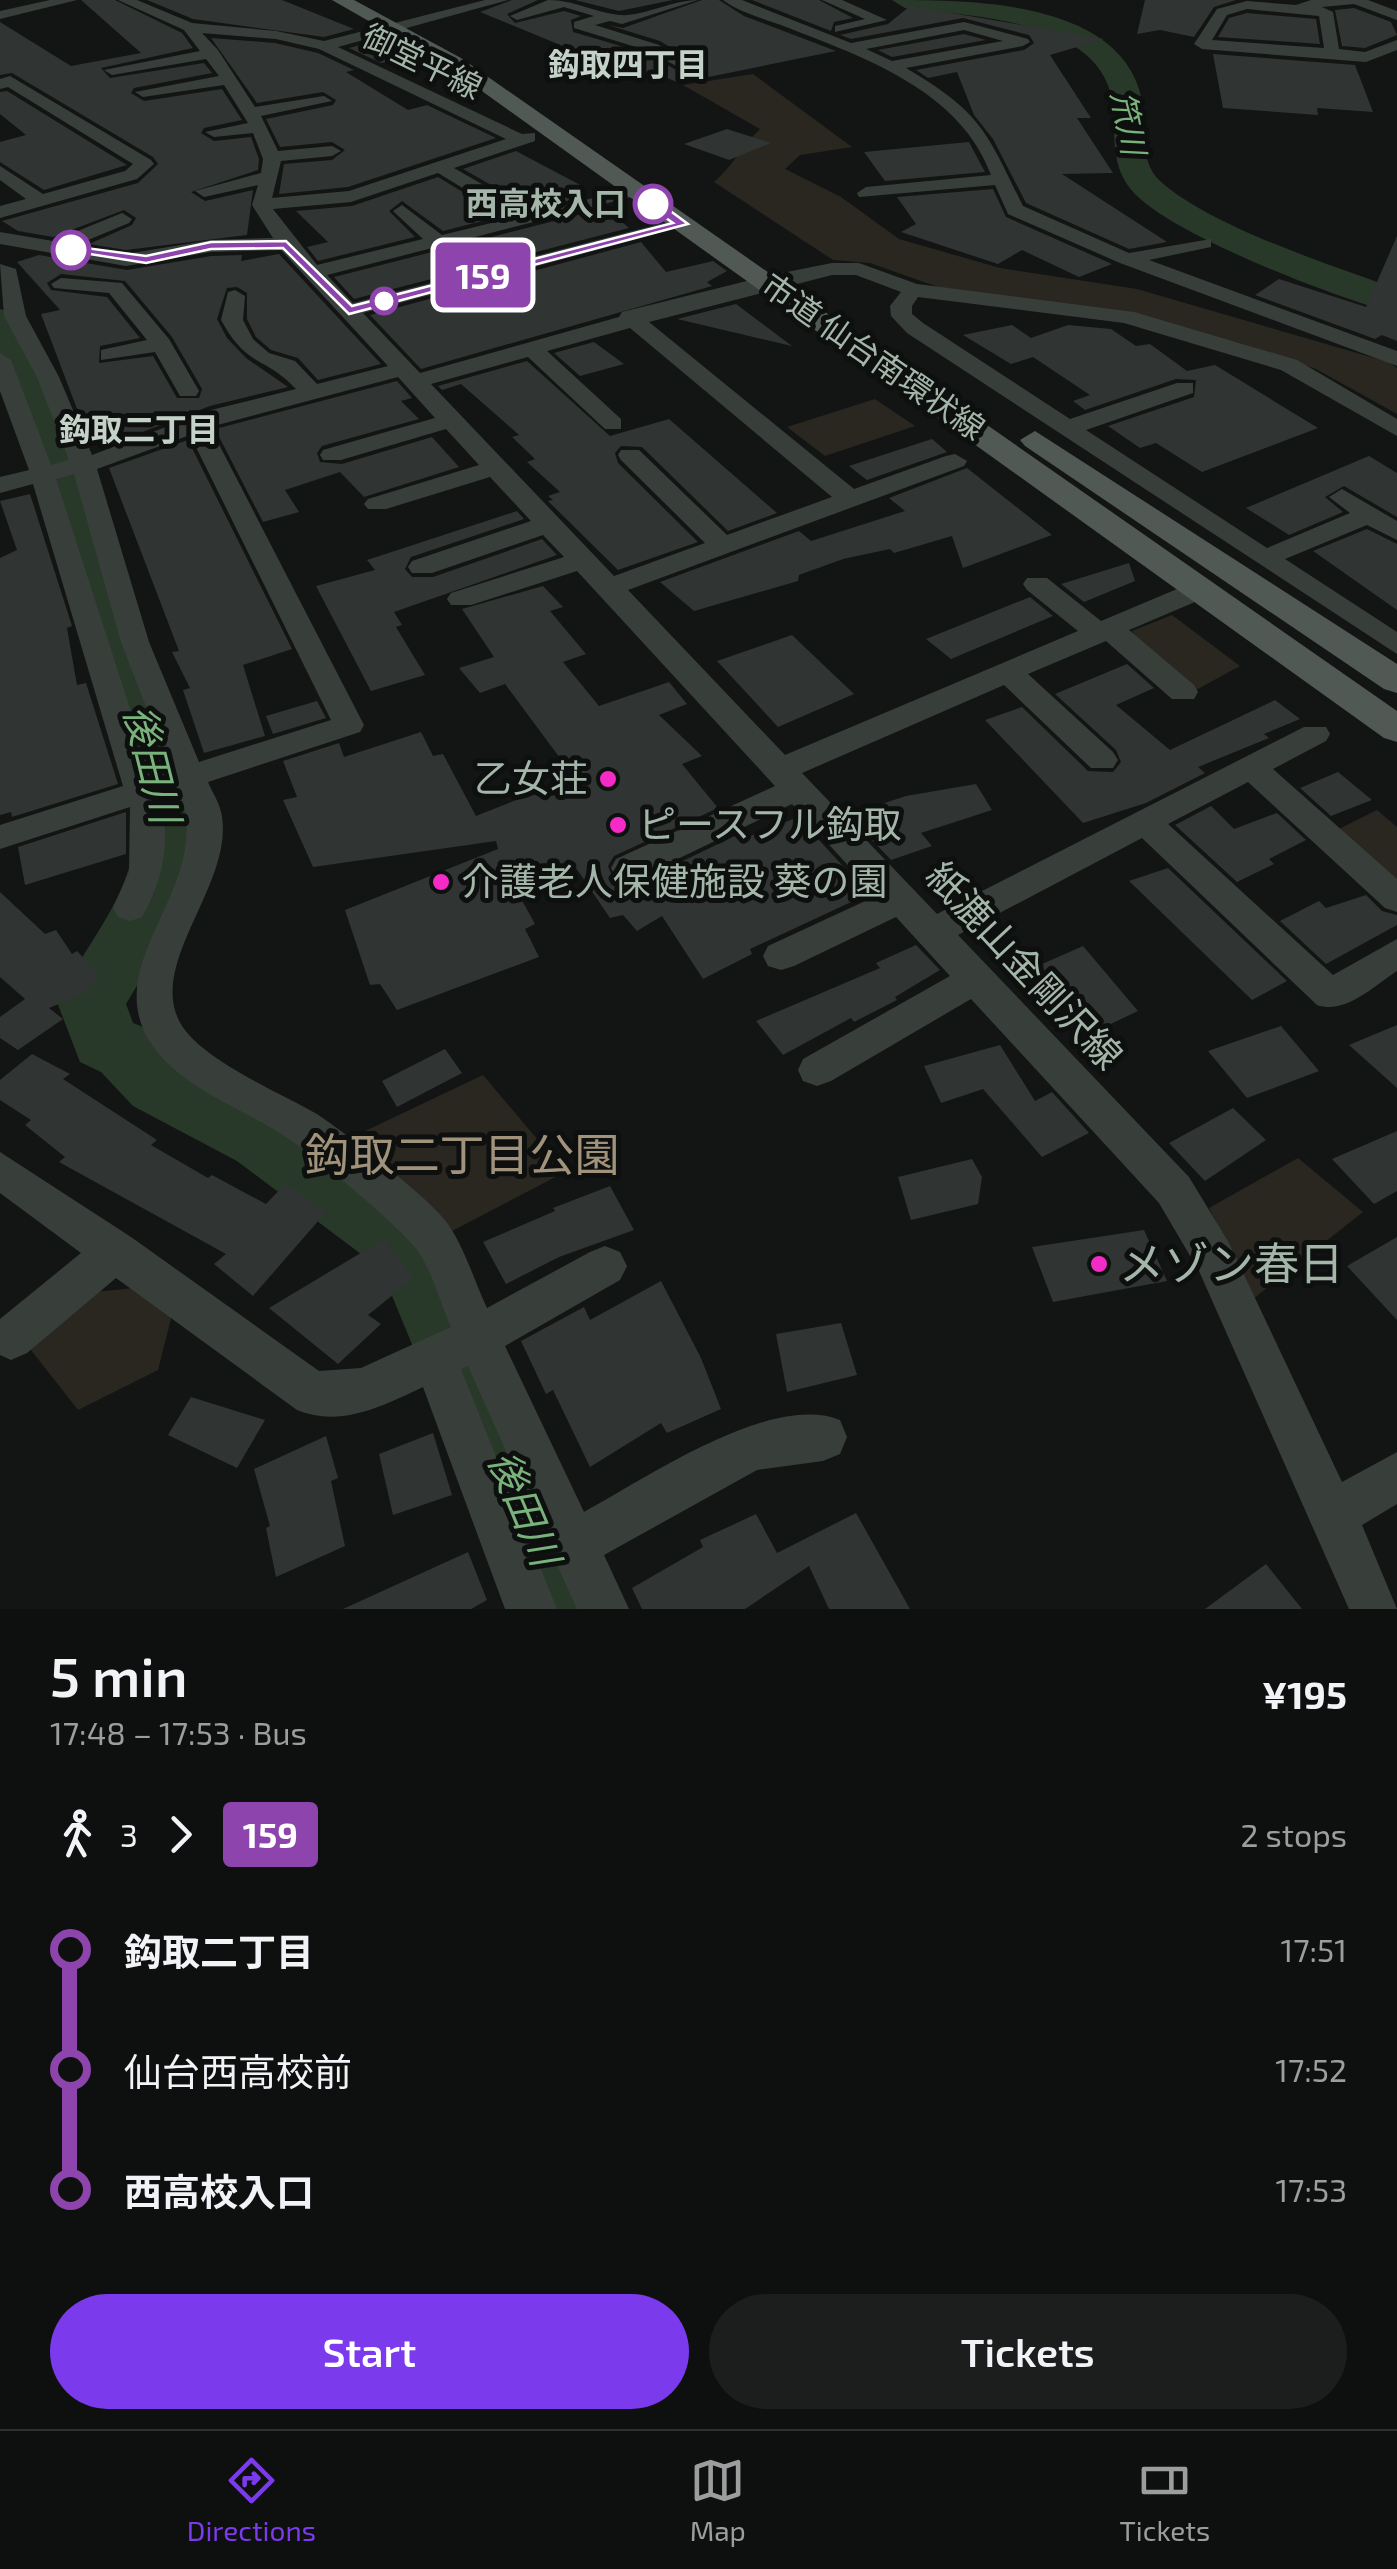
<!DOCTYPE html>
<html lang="en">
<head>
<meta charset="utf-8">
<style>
  :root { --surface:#0e100f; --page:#1c1e1d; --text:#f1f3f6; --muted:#9b9d9e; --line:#2e302f; --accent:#7c3aed }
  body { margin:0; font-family:"Exo 2","Noto Sans JP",sans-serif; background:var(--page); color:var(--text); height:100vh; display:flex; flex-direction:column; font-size:38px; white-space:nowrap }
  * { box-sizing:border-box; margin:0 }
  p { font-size:32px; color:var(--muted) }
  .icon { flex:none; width:55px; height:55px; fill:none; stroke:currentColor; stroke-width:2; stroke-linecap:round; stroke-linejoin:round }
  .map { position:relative; height:1609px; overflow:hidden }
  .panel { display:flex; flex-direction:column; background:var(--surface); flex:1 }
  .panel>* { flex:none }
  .badge { padding:0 20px; border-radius:8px; font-size:35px; line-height:65px }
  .map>.badge { position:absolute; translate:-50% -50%; box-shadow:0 0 0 5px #fff }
  .legs { display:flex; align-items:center; gap:15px; height:110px; padding:0 50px; font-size:32px }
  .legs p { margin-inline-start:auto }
  .overview { display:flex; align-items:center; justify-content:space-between; height:170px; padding:0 50px }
  h1 { font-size:55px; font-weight:600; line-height:75px }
  .button { display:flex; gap:20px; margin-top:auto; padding:20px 50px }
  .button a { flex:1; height:115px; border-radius:60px; background:var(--accent); color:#fff; font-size:40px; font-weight:600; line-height:115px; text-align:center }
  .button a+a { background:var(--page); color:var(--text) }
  ul { padding:0 50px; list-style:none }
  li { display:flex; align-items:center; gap:35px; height:120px; font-size:38px }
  li i { display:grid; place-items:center; width:15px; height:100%; margin:0 12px; background:currentColor }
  li i::after { content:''; width:25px; height:25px; margin:-12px; border:8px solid; border-radius:50%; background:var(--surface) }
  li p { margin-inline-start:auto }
  li:first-child i { background:linear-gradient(#0000 50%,currentColor 0) }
  li:last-child i { background:linear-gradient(currentColor 50%,#0000 0) }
  .tab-bar { display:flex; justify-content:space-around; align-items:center; height:140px; border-top:2px solid var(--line); background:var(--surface); font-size:28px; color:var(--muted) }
  .tab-bar a { display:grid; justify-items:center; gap:5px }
  .tab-bar .current { color:var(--accent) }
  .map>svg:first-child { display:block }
  .green { fill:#2a2721 }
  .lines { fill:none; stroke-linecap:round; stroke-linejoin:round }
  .river { fill:#293929; fill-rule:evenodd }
  .building { fill:#303432; fill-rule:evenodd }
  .minor { fill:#383f3b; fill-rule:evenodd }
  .major { fill:#505953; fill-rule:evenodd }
  .line-1 { fill:#8e44ad; stroke:#fff; stroke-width:2.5 }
  .stop-1-dot { fill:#fff; stroke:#8e44ad; stroke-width:5 }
  .poi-dot { fill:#f52bc7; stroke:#0e100f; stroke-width:4 }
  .labels { text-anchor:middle; stroke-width:10; stroke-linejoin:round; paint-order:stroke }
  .far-street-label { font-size:32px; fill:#a4b6a9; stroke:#0e100f }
  .far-neighbourhood-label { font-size:32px; font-weight:bold; fill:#c5d2c9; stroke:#0e100f }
  .far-water-label { font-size:32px; font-style:italic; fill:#7ab27c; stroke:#0e100f }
  .far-stop-label { font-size:32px; font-weight:bold; fill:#a4b6a9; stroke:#0e100f; text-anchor:end }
  .poi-label { font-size:38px; fill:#a4b6a9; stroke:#0e100f; text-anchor:start }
  .street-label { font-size:38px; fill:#a4b6a9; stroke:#0e100f }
  .water-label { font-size:40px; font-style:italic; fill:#7ab27c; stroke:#0e100f }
  .near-park-label { font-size:45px; fill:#a1937b; stroke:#0e100f }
  .near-poi-label { font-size:45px; fill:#a4b6a9; stroke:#0e100f; text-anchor:start }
</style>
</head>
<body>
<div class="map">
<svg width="1397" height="1609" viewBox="0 0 1397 1609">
  <rect width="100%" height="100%" fill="#131514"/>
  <path class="green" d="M753,74L852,147L800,155L785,169L841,197L899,239L1000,268L1137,289L1388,362L1397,368V414L1316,369L1240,343L955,293L870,263L833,260L714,182C733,166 741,147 760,129L683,85Z
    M875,399L915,426L825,456L787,427Z
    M1172,615L1240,666L1196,690L1138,646L1132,631Z
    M1377,810L1397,827V882L1333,832Z
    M483,1075L565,1172L452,1231L342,1142Z
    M1298,1158L1363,1212L1253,1299L1209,1208Z
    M135,1288L174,1307L158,1370L78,1410L27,1345L94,1292Z"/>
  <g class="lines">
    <path class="river" d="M892,0C971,0 1122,0 1142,100C1147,126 1138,161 1160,181C1211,227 1331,265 1397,289V314C1336,298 1177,237 1135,194C1108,166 1117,134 1112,100C1099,19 969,16 905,8Z
      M0,309L14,313L30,350L55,385L200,803C199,882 166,938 126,1004L133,1023L151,1030L183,1062L289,1115L438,1218L615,1609H521L381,1269L237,1161L133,1106L101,1072L80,1062L57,1002C97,924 135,898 140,803L13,385L0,366Z"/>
  </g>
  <path class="building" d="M81,0H115L182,33L193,48L101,68L110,78L204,63L212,73L134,88L131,93L144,101L222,89L242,120L204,128L201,133L214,141L251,137L259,159L258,170L191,192L205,201L253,190L247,235L126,250L89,244L132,225L136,218L124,210L53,237L18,231L2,221L138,183L158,164L153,157L12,73L0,75V22L71,66L141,53Z
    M147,0H282L354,29L324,37L193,19Z
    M512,0H538L507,14L515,23L564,11L581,16L571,20L573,32L648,54L678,71L697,64L660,41L608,25L623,28L702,0H719L744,16L836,51L679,83L654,72L618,80L558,44L480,12Z
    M575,0H673L619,11Z
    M752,0H819L853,18L834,22L831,31Z
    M1145,0H1236L1214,7L1194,37L1160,30L1137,34Z
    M910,6L1104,39L1050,55L1091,118H1077L1113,173L1062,174L1167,242L1129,249L1026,203L993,139L974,115L957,72L928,78L916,70L1024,50L1034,43L1029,35L963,18L851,39L840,35L888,24Z
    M1354,8L1391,22L1397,35L1365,48L1342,46L1335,10Z
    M1247,13L1316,19L1320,44L1218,37L1229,18Z
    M964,34L986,40L892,57L878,50Z
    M211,38L275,43L318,53L354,70L346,72L408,110L427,105L496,138L348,187L279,194L284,164L332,160L345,150L332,142L280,147L266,119L333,105L336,100L323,92L257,103Z
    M375,41L406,58L381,63L349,48Z
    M1213,54L1355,65L1373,112L1317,108L1318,115L1223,108Z
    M7,91L127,165L44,190L0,162V142L26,135L0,114V92Z
    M727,129L771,143L729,160L684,144Z
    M969,142L985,172L885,181L864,152Z
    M516,151L584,187L572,191L583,197L533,209L463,169Z
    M438,177L502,216L443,231L402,201L389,211L415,237L318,261L307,247L328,242L296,211L352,206Z
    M993,189L1006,217L1112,264L1079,277L1022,250L998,264L901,232L916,224L897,197Z
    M605,208L629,228L354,299L334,277Z
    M1397,236V341L1382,335L1375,339L1255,295L1279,279L1366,307Z
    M641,242L666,272L713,261L727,271L707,282L712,286L421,369L370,315Z
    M279,254L381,364L318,380L298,358L271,350L256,337L247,319V293L237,287L227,288L217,319L227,338L246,358L288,387L210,406L101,448L90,420L82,422L41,314L60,310L17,262L39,255L127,270L211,256L242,255L241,261ZM61,274L125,281L172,337L202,389L199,398H177L153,356L99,363L100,346L140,338L107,297L51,290L47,283Z
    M736,304L792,346L677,319Z
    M1012,325L1031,338L1068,325L1111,329L1136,346L1150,344L1187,371L1215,365L1318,428L1202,472L1156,443L1140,448L1108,426L1194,397L1196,380L1176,379L1085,410L1073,401L1090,395L1033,357L1011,364L963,335Z
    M594,342L624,364L580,376L554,353Z
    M527,361L610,436L669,419L777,513L728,531L642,447L621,446L615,453L618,463L698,542L618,570L548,501L553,500L548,496L560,492L527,462L535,459L512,437L519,435L461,384L442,390L438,386Z
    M397,381L412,398L401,401L419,419L322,446L317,453L320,462L342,464L432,437L459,467L364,497L340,472L285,490L299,512L263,522L215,429Z
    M932,439L947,452L867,480L849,466Z
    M188,440L292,649L243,665L265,736L204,753L183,690L190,688L172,652L179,651L109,468Z
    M1369,456L1397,473V517L1344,486L1325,497L1343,512L1289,535L1246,508Z
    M967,468L1052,535L963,568L952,536L894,553L890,549L843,559L799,575L798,581L694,611L660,582L799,531L811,541L905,511L889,498Z
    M30,494L72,626L67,628L77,685L86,683L118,784L12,817L11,812L0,815V558L17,550L0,501Z
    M517,511L524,519L411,557L405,569L412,577H433L542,539L557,555L394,612L402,625L396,627L425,675L371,691L316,586L375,570L367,560Z
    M1367,529L1397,544V610L1313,551Z
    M1129,563L1135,581L1084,602L1061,584Z
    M543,586L563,607L550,611L586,654L563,662L599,706L669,682L687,704L659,715L702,756L682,764L718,808L614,856L608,866L613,879L627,885L641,881L739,834L743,839L798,817L851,875L864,896L750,949L752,954L703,979L662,916L637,931L623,915L610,918L572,862L514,886L535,924L525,929L539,957L397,1010L380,984L370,985L345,910L498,849L496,841L313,867L283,800L297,797L283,761L339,743L344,757L421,732L433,756L443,754L476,816L574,777L505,684L480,693L459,668L494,657L462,609Z
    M1030,597L1053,616L951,659L926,639Z
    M792,635L854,694L778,727L717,661Z
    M1127,664L1154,688L1116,705L1170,750L1275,700L1300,719L1264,734L1269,738L1198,767L1205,773L1146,803L1083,823L985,720L1022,707L1088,771L1113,772L1121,762L1116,750L1055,694Z
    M317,701L326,718L273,734L266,716Z
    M1338,772L1372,800L1331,816L1300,788Z
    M976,784L992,810L921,833L932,846L891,860L848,815L906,796Z
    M1211,806L1234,829L1277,813L1306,840L1269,859L1274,864L1237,882L1175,825Z
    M126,812V854L25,885L18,847Z
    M1168,868L1287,981L1252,1000L1129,881Z
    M0,892L45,934L56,930L72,954L77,951L100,975L88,992L49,1008L63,1019L18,1050L0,1038V1017L25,999L0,977Z
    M1366,895L1382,911L1397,915V925L1326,964L1280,921L1319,901L1326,908Z
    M916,945L940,970L895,997L897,1000L854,1022L851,1018L783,1055L756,1021L880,968L876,963Z
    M1083,946L1138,1011L1092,1033L1060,1003L1045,1012L1015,976Z
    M1397,1025V1088L1349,1045Z
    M1281,1026L1319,1071L1247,1098L1208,1051Z
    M1000,1045L1035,1101L1052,1092L1089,1133L1042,1157L983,1089L941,1103L924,1066Z
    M445,1049L462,1073L397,1107L382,1081Z
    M32,1054L70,1074L63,1079L157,1140L151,1145L208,1178L212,1175L266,1204L286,1183L326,1212L253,1296L214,1264L226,1254L59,1162L65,1157L25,1125L31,1120L0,1100V1080Z
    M1233,1108L1266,1140L1205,1181L1169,1143Z
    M1397,1131V1191L1374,1204L1332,1159Z
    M972,1159L982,1177L978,1204L911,1220L898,1177Z
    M610,1186L634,1230L559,1257L506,1284L483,1242L555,1211L553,1208Z
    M1144,1230L1167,1281L1053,1302L1032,1247Z
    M1397,1237V1320L1347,1266Z
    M384,1239L414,1278L368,1315L381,1324L338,1364L269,1308Z
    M661,1281L701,1358L721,1409L667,1433L661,1423L590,1467L553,1390L546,1394L521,1341L584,1307L590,1320Z
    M841,1323L857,1375L787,1392L776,1334Z
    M191,1397L265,1420L237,1468L168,1435Z
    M433,1433L452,1495L393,1515L379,1454Z
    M326,1436L338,1478L331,1481L345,1546L276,1577L266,1528L270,1526L254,1469Z
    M856,1513L910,1609H829L809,1566L745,1609H642L632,1588L703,1547L700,1540L756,1514L777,1553Z
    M468,1552L487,1600L471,1609H343Z
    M1266,1564L1302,1609H1205Z"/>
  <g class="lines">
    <path class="minor" d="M50,0H77L0,19V11Z
      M118,0H137L192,23L276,31L324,41L485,0H508L338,47L522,134L535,133V141L454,168L532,213L638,187L647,193L327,275L353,303L683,218L693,224L363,313L420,373L619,317L622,312L767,276L832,263H859L917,284L1134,312L1297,360L1397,419V436L1281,370L1124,323L918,297L912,306V314L923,323L1070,419L1177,383H1193V393L1086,430L1267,548L1350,513L1329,497L1342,489L1397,521V540L1367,525L1285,559L1397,632V654L907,333L891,316L890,306L901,292L856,275H832L649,322L854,489L946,456L955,454L967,461L964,466L628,590L785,755L1078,631L1027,590L1023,584L1027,578H1047L1101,621L1189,584H1209L1213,590L1209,596L1129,630L1194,685L1198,692L1194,699H1172L1106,641L1028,674L1113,752L1118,760L1113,768H1091L1004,685L802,773L937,914L1304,727H1326L1330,734L1326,741L1273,769L1397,879V912L1385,908L1248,782L1168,824L1333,975L1397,939V971C1374,986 1345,1015 1317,1005L1142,838L958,935L1189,1177L1229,1243L1342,1482L1397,1452V1504L1362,1525L1397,1609H1349L1199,1271L1159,1203L971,999L831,1081L817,1086L803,1081L798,1070L803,1059L950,976L896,917L794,966L781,970L768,966L763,956L768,946L876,896L792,804L640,877L628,881L616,877L611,868L616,859L775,786L577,571L471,605H451L447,599L451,593L564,557L543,535L432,573H412L408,567L412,561L531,521L490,477L386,509H368L364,504L368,499L479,465L446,429L341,460H323L320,455L323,450L435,418L398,377L210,427L364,725L360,732L208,782C212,792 221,805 222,817C233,886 144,966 182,1026C205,1061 278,1092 315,1113C340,1128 427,1197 444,1219C463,1242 474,1281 487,1308L590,1252L605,1246L620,1252L627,1266L620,1280L505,1346L584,1512C645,1479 771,1392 840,1420L847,1437L840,1454L823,1461L757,1470L604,1555L629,1609H577L468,1366L461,1369L557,1609H505L423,1387C383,1406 340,1428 297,1410L116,1278L27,1353L11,1360L0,1355V1319L81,1253L0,1193V1152L131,1237L319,1371L361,1368L451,1327C440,1303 431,1265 413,1245C388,1217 324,1163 292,1141C247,1109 181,1090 150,1042C98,958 217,886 179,791L159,798C172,839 163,880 142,917L130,921L118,917L113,908L129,872L130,807L0,849V825L123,786L33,484L0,493V477L29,470L0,391V353L11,360L51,465L69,460L37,377L4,316L0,264L16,269L26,316L59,377L92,455L211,410L296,389C264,355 248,369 221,320L228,292L235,290L245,296L243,320L253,339L269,353L295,361L317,384L388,366L281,250L211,252L126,266L0,244V232L53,241L122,213L132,219L129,223L76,245L126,254L211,240L273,238L252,205L258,185L204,197L195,191L261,173L263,159L253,133L214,137L205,132L248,123L224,85L143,97L135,92L219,76L206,59L112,75L104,70L200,51L184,30ZM202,33L276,39L319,49L506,139L349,191L272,198L281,161L332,156L341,151L332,146L278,151L261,116L332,101L324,96L255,107L218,50ZM438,173L512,218L442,235L402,205L393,211L423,239L317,265L273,209L351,202ZM630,328L832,497L727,535L639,450H621L618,455L621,460L705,543L614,576L431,384L528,357L605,429H621V419L547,351ZM190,435L331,720L199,762L149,642L97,469ZM74,474L121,642L171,771L152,777L56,479Z
      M548,0C574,0 594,12 619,15C643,17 672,0 698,0L622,24L610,21L595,25L659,45L693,65L680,68L649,51L574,28V22L594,16L564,7L517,20L510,16Z
      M723,0H742L851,43L964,22L1028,39L1030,42L1023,46L906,68C982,113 986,131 1023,206L1129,253L1211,239V247L1149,260L1397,351V366L1120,263L1008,214L995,185L859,197L857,193L866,187L991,175C960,90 863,57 786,27C766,19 740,13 723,0ZM964,30L1003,41L892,61L866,49Z
      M822,0H842L887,20L835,32V26L865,19Z
      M1311,0H1368L1397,11V20L1354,4L1322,7L1333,12L1339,49L1365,52L1397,40V50L1366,62L1202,49L1194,44L1217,9L1247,1L1296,5ZM1247,9L1319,16L1324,48L1212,40L1227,15Z
      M10,76L151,160L154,164L137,179L0,218V206L26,199L0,180V166L43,194L125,171L133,164L8,87L0,89V79Z
      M61,278L122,283L169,339L199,391L196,396H180L155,352L101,360V350L147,340L109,293L54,288L51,284Z"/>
    <path class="major" d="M332,0H354L461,58L1397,711V742L1384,738L447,66Z
      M1035,431L1397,664V693L1384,689L1025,446L1020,440Z"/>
  </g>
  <path class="line-1" d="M649,201H657L688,224L349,314L283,248L211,249L146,263L65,250L71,246L146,256L211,242L286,241L352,306L673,223L649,206Z"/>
  <g class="stop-1-dot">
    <circle cx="653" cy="204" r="18"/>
    <circle cx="71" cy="250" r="18"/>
    <circle cx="384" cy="301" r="12"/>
  </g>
  <g class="poi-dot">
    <circle cx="608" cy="779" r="10"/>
    <circle cx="618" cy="825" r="10"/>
    <circle cx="441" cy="882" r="10"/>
    <circle cx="1099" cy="1264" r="10"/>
  </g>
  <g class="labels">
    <g class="far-street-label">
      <text transform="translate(422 62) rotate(26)" y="11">御堂平線</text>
      <text transform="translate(873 357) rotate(35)" y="11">市道 仙台南環状線</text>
    </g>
    <g class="far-neighbourhood-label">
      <text x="628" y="76">鈎取四丁目</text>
      <text x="139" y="441">鈎取二丁目</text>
    </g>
    <g class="far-water-label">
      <text transform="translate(1128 123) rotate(79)" y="11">笊川</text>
    </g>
    <g class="far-stop-label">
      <text x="626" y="215">西高校入口</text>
    </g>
    <g class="poi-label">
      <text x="588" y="792" text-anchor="end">乙女荘</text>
      <text x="638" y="838">ピースフル鈎取</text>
      <text x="461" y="895">介護老人保健施設 葵の園</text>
    </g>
    <g class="street-label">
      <text transform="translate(1024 966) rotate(47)" y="13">紙漉山金剛沢線</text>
    </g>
    <g class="water-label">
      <text transform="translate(152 764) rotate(76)" y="14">後田川</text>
      <text transform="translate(524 1508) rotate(67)" y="14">後田川</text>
    </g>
    <g class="near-park-label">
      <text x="462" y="1171">鈎取二丁目公園</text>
    </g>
    <g class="near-poi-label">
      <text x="1119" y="1280">メゾン春日</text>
    </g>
  </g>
</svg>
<b class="badge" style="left:483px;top:275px;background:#8e44ad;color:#fff">159</b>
</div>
<section class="panel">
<div class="overview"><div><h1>5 min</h1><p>17:48 – 17:53 · Bus</p></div><b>¥195</b></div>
<div class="legs"><svg class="icon" aria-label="walk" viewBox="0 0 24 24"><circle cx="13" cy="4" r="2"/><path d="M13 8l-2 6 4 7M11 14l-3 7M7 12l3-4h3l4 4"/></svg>3<svg class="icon" aria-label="forward" viewBox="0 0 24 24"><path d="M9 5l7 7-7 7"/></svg><b class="badge" style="background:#8e44ad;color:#fff">159</b><p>2 stops</p></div>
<ul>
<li><i style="color:#8e44ad"></i><b>鈎取二丁目</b><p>17:51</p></li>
<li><i style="color:#8e44ad"></i><span>仙台西高校前</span><p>17:52</p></li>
<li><i style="color:#8e44ad"></i><b>西高校入口</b><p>17:53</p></li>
</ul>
<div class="button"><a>Start</a><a>Tickets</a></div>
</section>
<nav class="tab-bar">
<a class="current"><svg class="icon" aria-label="directions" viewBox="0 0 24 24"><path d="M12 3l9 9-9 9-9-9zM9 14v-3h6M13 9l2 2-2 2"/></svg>Directions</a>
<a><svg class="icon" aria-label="map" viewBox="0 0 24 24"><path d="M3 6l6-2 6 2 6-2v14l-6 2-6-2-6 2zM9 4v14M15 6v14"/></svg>Map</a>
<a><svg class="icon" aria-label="tickets" viewBox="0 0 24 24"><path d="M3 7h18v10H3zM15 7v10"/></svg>Tickets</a>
</nav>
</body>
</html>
